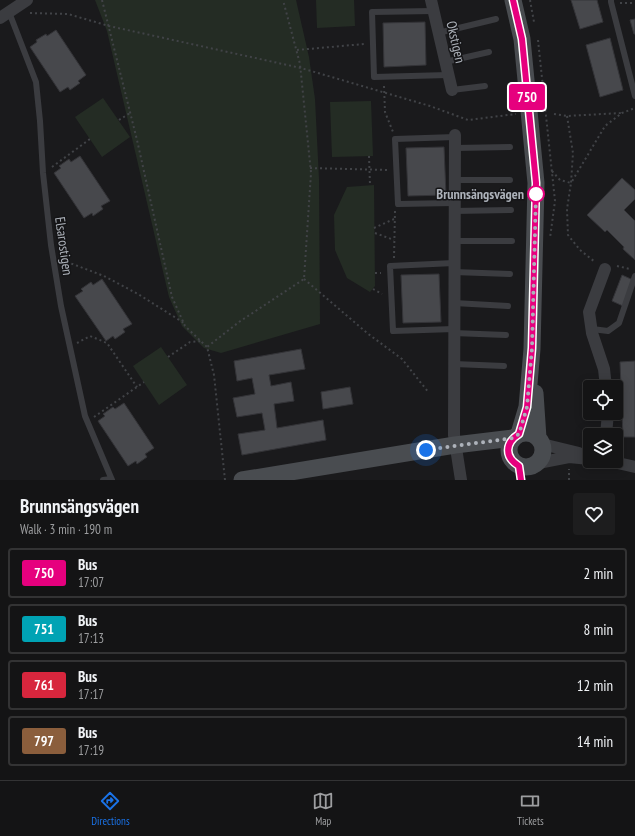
<!DOCTYPE html>
<html lang="en">
<head>
<meta charset="utf-8">
<style>
  :root { --surface:#141415; --page:#1d1d1e; --text:#f1f3f6; --muted:#9d9ea0; --line:#333334; --accent:#1a73e8 }
  body { margin:0; font-family:"PT Sans Narrow",sans-serif; background:var(--page); color:var(--text); height:100vh; display:flex; flex-direction:column; font-size:15px; white-space:nowrap }
  * { box-sizing:border-box; margin:0 }
  p { font-size:13px; color:var(--muted) }
  .icon { flex:none; width:22px; height:22px; fill:none; stroke:currentColor; stroke-width:2; stroke-linecap:round; stroke-linejoin:round }
  .map { position:relative; height:480px; overflow:hidden }
  .side { display:flex; flex-direction:column; background:var(--surface); flex:1 }
  .side>* { flex:none }
  .badge { padding:0 8px; border-radius:3px; font-size:14px; line-height:26px }
  .tools { position:absolute; left:583px; top:380px; display:grid; gap:8px }
  .tools a { display:grid; place-items:center; width:40px; height:40px; border-radius:4px; background:var(--surface); box-shadow:0 2px 10px #0003,0 0 0 1px var(--line); font-size:20px }
  .you { position:absolute; width:20px; height:20px; margin:-10px; border:3px solid #fff; border-radius:50%; background:#1a73e8; box-shadow:0 0 0 6px #1a73e833 }
  .map>.badge { position:absolute; translate:-50% -50%; box-shadow:0 0 0 2px #fff }
  .round { display:grid; place-items:center; flex:none; width:42px; height:42px; border-radius:4px; background:var(--page) }
  .headline { display:flex; align-items:center; justify-content:space-between; height:68px; padding:0 20px }
  h1 { font-size:19px; font-weight:800; line-height:30px }
  ul { padding:0; list-style:none }
  li { display:flex; align-items:center; gap:12px; height:50px; margin:0 8px 6px; padding:0 12px; border:2px solid var(--line); border-radius:4px }
  li div { flex:1 }
  li b { display:block; font-size:15px }
  li em { font-style:normal }
  li .badge { min-width:44px; font-weight:700; text-align:center }
  .tab-bar { display:flex; justify-content:space-around; align-items:center; height:56px; border-top:1px solid var(--line); background:var(--surface); font-size:11px; color:var(--muted) }
  .tab-bar a { display:grid; justify-items:center; gap:2px }
  .tab-bar .selected { color:var(--accent) }
  .map>svg:first-child { display:block }
  .green { fill:#242c24 }
  .building { fill:#47484c; stroke:#343438 }
  .lines { fill:none; stroke-linecap:round; stroke-linejoin:round }
  .path { stroke:#414347; stroke-width:2; stroke-dasharray:2 3; stroke-linecap:butt }
  .lane { stroke:#3b3c40; stroke-width:6 }
  .street { stroke:#3b3c40; stroke-width:12 }
  .secondary { stroke:#494c50; stroke-width:17 }
  .line-casing { stroke:#fff; stroke-width:9 }
  .line { stroke:#e6007e; stroke-width:6 }
  .walk { stroke:#adb2ba; stroke-width:4; stroke-dasharray:0 7.2 }
  .stop-dot { fill:#fff; stroke:#e6007e; stroke-width:2 }
  .labels { text-anchor:middle; stroke-width:3; stroke-linejoin:round; paint-order:stroke }
  .street-label { font-size:14px; fill:#adb2ba; stroke:#151517 }
  .stop-label { font-size:14px; font-weight:bold; fill:#adb2ba; stroke:#151517; text-anchor:end }
</style>
</head>
<body>
<div class="map">
<svg width="635" height="480" viewBox="0 0 635 480">
  <rect width="100%" height="100%" fill="#1a1a1c"/>
  <path class="green" d="M95,0H296L309,57L315,99L319,179L320,324L221,353L204,348L182,326L169,297L107,31Z
    M316,0H354L355,26L317,28Z
    M103,98L130,137L102,157L75,117Z
    M371,101L373,156L332,157L330,102Z
    M374,185L375,286L370,292L347,278L335,250L334,215L347,187Z
    M161,347L187,385L159,405L133,366Z"/>
  <path class="building" d="M571,0H597L603,22L580,29Z
    M635,19V34H634L630,20Z
    M425,22L426,65L384,67L383,23Z
    M56,30L86,75L78,81L80,83L70,90L68,87L60,92L30,47L37,42L36,40L46,34L47,36Z
    M610,38L623,90L600,97L586,45Z
    M444,147L446,195L408,196L406,148Z
    M80,156L110,201L101,206L103,209L93,216L92,213L84,218L54,173L61,168L59,166L69,159L71,162Z
    M622,178L635,190V199L624,210L635,221V260L623,249L624,247L607,230L605,232L587,215Z
    M439,274L441,322L403,323L401,275Z
    M622,275L633,280L623,306L612,301Z
    M102,279L132,324L123,329L125,332L115,339L113,336L106,341L75,296L83,291L81,289L91,282L93,285Z
    M301,349L305,369L269,375L271,386L291,382L294,401L274,404L277,428L323,420L326,440L242,455L238,434L265,430L262,413L237,417L233,398L255,394L252,378L237,381L234,361Z
    M635,361V437H623L620,362Z
    M350,387L353,404L323,409L321,392Z
    M124,403L154,448L145,454L147,457L137,464L136,461L128,466L98,421L105,416L103,414L113,407L115,409Z"/>
  <g class="lines">
    <path class="path" d="M102,0L137,140L172,297L185,326L207,347
      M530,0L534,22
      M620,3H635
      M30,13L68,14L109,26L301,68L430,106L468,120L516,114
      M538,40L555,201L550,238
      M297,50L364,44
      M384,86L385,112L393,132
      M554,114L567,116L621,113
      M567,116L573,153L571,183L605,126L622,113L635,108
      M119,120L130,113
      M369,156L370,185
      M52,167L90,139
      M310,168L387,170
      M552,171L560,180L571,183L567,209L568,235L580,250L595,262
      M374,228L394,219
      M375,233L394,240
      M394,258L395,211
      M62,260L104,276L138,294L184,323
      M617,266L630,269
      M375,273H381
      M304,279L367,333L402,359L429,393
      M373,289L382,294
      M77,343L90,336L107,343L137,387
      M168,357L190,342L202,341
      M94,417L144,382
      M225,480L214,375L207,347L239,322L304,279L311,173L300,64L283,0
      M569,480V469"/>
    <path class="lane" d="M611,0V2L635,96
      M433,11L372,12L374,77L448,75
      M9,12L36,82L40,121L43,173L51,245L61,306L85,416L112,480
      M438,33L496,19
      M445,62L489,52
      M452,90L485,86
      M455,148L510,147
      M454,180H510
      M454,203L398,204L395,139L455,137
      M454,211L511,210
      M454,241H512
      M454,272L510,274
      M454,303L508,306
      M454,329L393,331L390,266L454,263
      M592,329L608,331L619,323L635,276
      M453,333L506,335
      M454,364L504,366
      M103,480L111,479"/>
    <path class="street" d="M431,0L452,90
      M0,18L27,0
      M455,135L454,435L461,480
      M605,269L589,312L592,333L604,369L606,387
      M606,435L608,413
      M542,444L579,453
      M609,461L635,467
      M538,463L569,457L590,459"/>
    <path class="secondary" d="M513,0L522,39L536,183L532,349L527,407L519,434
      M535,393L538,438
      M509 450a17 17 0 1 1 34 0a17 17 0 1 1-34 0Z
      M242,480L455,445L513,438"/>
  </g>
  <g class="lines">
    <g class="line-casing">
      <path id="line" d="M513,0L522,39L536,183L532,348L527,407L519,434C505,443 504,457 519,466L521,480"/>
    </g>
    <use href="#line" class="line"/>
    <path class="walk" d="M426,450L513,438L519,434L527,407L532,348L536,194"/>
  </g>
  <circle class="stop-dot" cx="536" cy="194" r="8"/>
  <g class="labels">
    <g class="street-label">
      <text transform="translate(456 42) rotate(77)" y="5">Okstigen</text>
      <text transform="translate(64 246) rotate(82)" y="5">Elsarostigen</text>
    </g>
    <g class="stop-label">
      <text x="524" y="199">Brunnsängsvägen</text>
    </g>
  </g>
</svg>
<div class="tools">
<a><svg class="icon" aria-label="locate" viewBox="0 0 24 24"><circle cx="12" cy="12" r="6"/><path d="M12 2v4M12 18v4M2 12h4M18 12h4"/></svg></a>
<a><svg class="icon" aria-label="layers" viewBox="0 0 24 24"><path d="M12 4l9 5-9 5-9-5zM3 14l9 5 9-5"/></svg></a>
</div>
<div class="you" style="left:426px;top:450px"></div>
<b class="badge" style="left:527px;top:97px;background:#e6007e;color:#fff">750</b>
</div>
<section class="side">
<div class="headline"><div><h1>Brunnsängsvägen</h1><p>Walk · 3 min · 190 m</p></div><a class="round"><svg class="icon" aria-label="heart" viewBox="0 0 24 24"><path d="M12 20l-8-8c-3-5 5-10 8-4 3-6 11-1 8 4z"/></svg></a></div>
<ul>
<li><span class="badge" style="background:#e6007e;color:#fff">750</span><div><b>Bus</b><p>17:07</p></div><em>2 min</em></li>
<li><span class="badge" style="background:#00a3b4;color:#fff">751</span><div><b>Bus</b><p>17:13</p></div><em>8 min</em></li>
<li><span class="badge" style="background:#d7263d;color:#fff">761</span><div><b>Bus</b><p>17:17</p></div><em>12 min</em></li>
<li><span class="badge" style="background:#8b5e3c;color:#fff">797</span><div><b>Bus</b><p>17:19</p></div><em>14 min</em></li>
</ul>
</section>
<nav class="tab-bar">
<a class="selected"><svg class="icon" aria-label="directions" viewBox="0 0 24 24"><path d="M12 3l9 9-9 9-9-9zM9 14v-3h6M13 9l2 2-2 2"/></svg>Directions</a>
<a><svg class="icon" aria-label="map" viewBox="0 0 24 24"><path d="M3 6l6-2 6 2 6-2v14l-6 2-6-2-6 2zM9 4v14M15 6v14"/></svg>Map</a>
<a><svg class="icon" aria-label="tickets" viewBox="0 0 24 24"><path d="M3 7h18v10H3zM15 7v10"/></svg>Tickets</a>
</nav>
</body>
</html>
